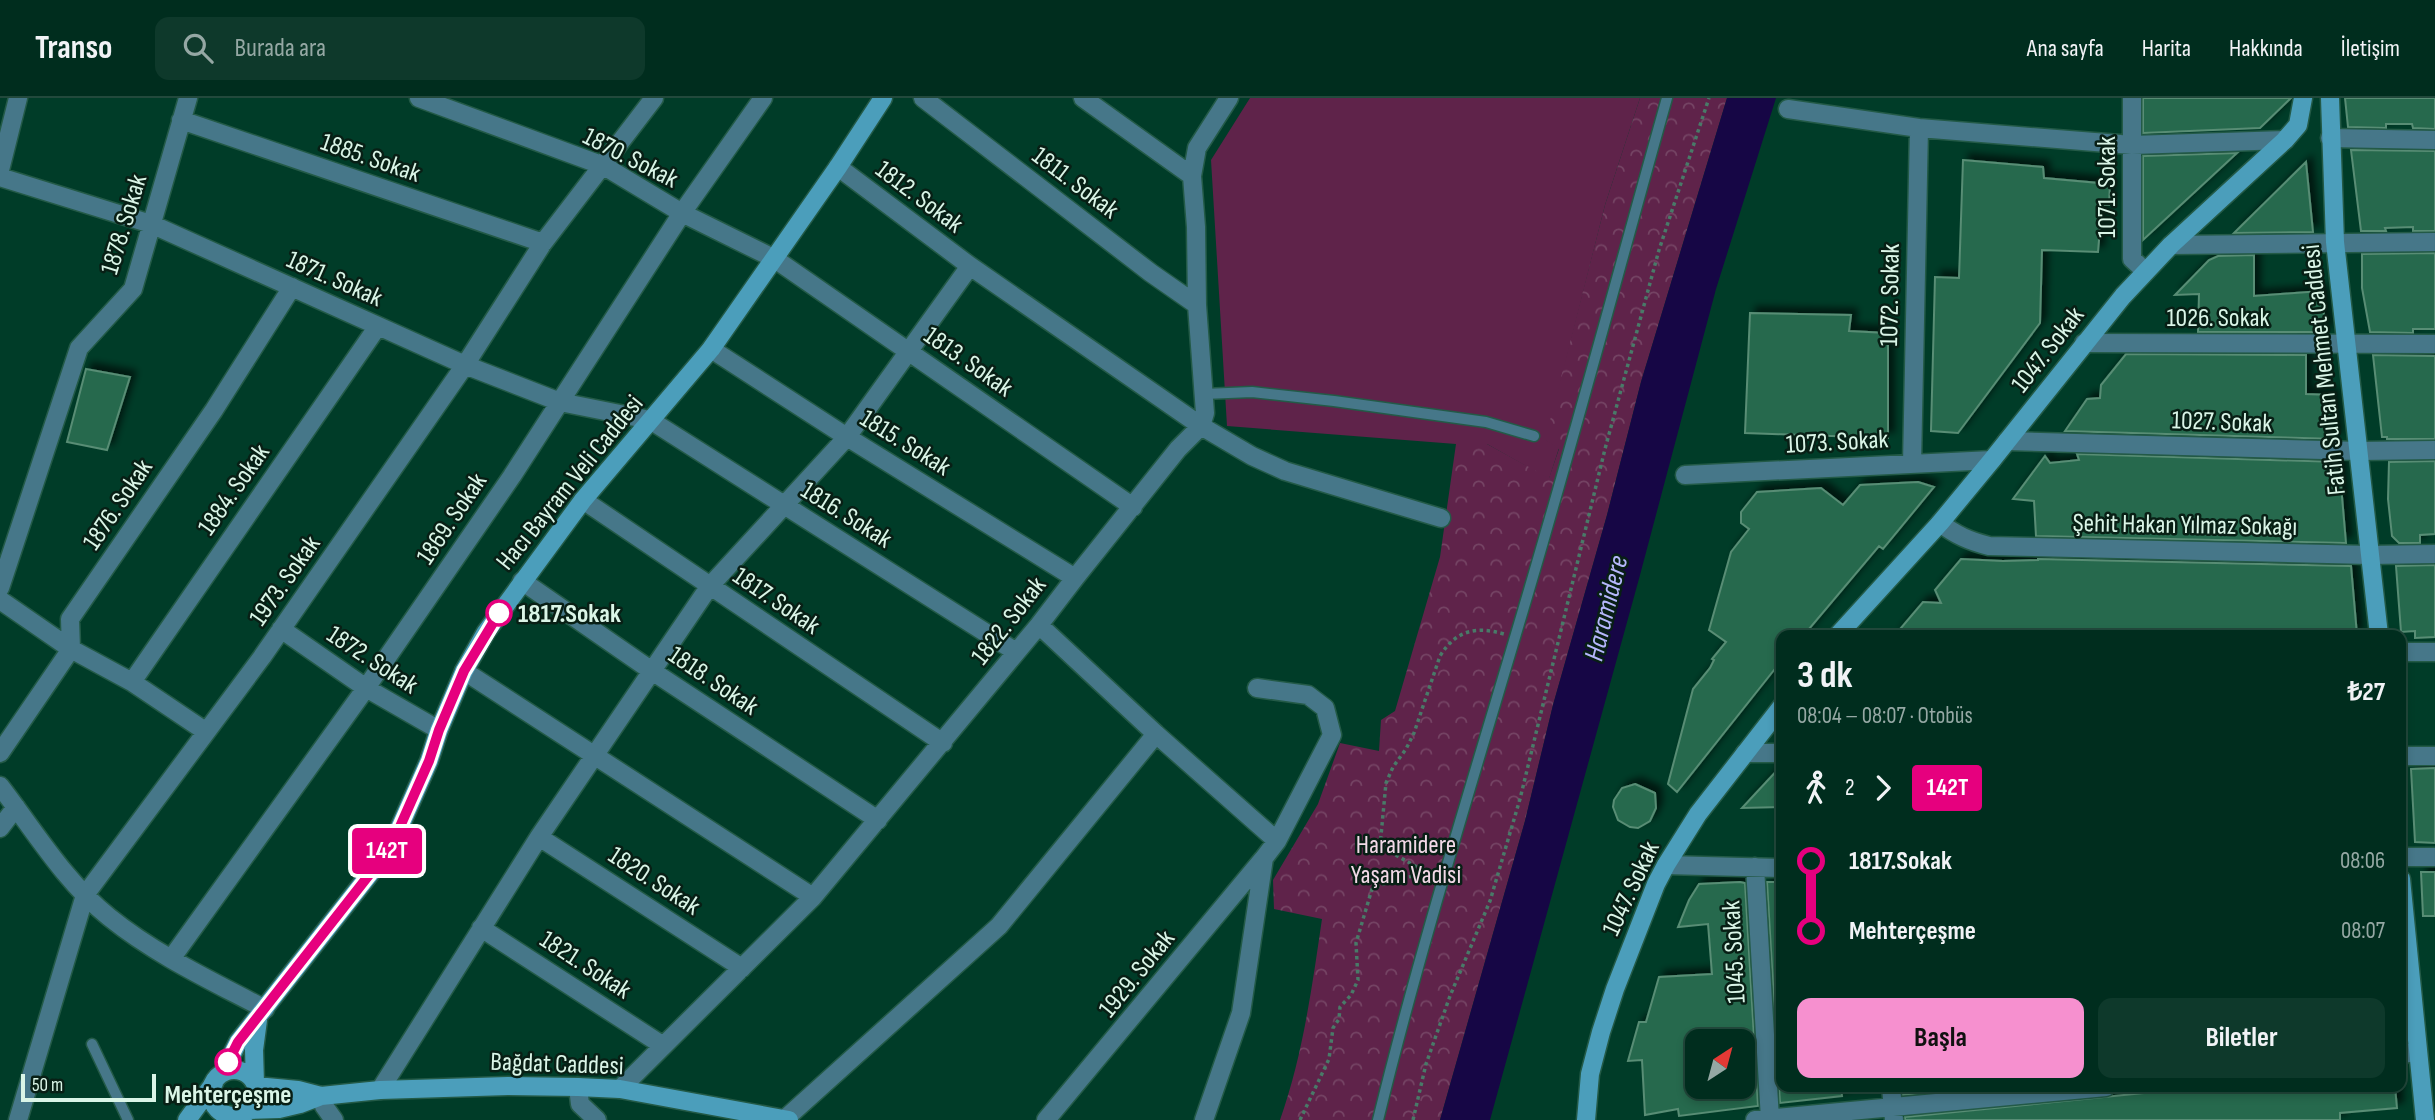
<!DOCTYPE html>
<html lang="tr">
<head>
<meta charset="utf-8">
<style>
  :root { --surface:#002d1e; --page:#0e392b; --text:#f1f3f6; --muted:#95a8a4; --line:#22493c; --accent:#f690cf }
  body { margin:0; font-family:"Sofia Sans Condensed",sans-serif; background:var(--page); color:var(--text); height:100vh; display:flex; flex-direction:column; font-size:26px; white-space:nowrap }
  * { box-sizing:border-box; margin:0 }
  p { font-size:23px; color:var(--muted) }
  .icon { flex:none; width:38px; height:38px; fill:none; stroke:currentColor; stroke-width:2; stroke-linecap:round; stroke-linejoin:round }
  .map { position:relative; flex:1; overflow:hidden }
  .sheet { position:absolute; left:1776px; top:532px; width:630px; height:462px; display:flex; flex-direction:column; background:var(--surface); border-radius:14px; box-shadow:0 4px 10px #0003,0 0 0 2px var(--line) }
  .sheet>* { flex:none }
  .badge { padding:0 14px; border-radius:5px; font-size:24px; line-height:46px }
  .needle { width:46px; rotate:36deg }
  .tools { position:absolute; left:1685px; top:931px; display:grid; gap:14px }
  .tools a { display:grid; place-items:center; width:70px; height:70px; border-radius:14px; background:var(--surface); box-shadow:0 4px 10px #0003,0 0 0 2px var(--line); font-size:35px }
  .scale { position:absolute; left:21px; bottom:18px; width:135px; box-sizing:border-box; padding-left:7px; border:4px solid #daf5e7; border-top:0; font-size:19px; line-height:24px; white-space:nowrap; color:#daf5e7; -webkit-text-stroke:5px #081f15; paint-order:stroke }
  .map>.badge { position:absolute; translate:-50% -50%; box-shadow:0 0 0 4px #fff }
  .legs { display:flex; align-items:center; gap:10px; height:77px; padding:0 21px; font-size:23px }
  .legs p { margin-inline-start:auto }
  .headline { display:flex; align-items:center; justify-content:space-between; height:119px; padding:0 21px }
  h1 { font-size:38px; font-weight:700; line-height:52px }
  .action { display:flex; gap:14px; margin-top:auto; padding:14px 21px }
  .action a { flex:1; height:80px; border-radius:14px; background:var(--accent); color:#111; font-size:28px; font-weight:700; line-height:80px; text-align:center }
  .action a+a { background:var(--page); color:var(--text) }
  ul { padding:0 21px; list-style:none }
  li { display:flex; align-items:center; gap:24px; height:70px; font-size:26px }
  li i { display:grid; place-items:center; width:10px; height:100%; margin:0 9px; background:currentColor }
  li i::after { content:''; width:18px; height:18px; margin:-9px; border:5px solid; border-radius:50%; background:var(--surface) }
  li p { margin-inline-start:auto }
  li:first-child i { background:linear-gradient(#0000 50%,currentColor 0) }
  li:last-child i { background:linear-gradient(currentColor 50%,#0000 0) }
  header { display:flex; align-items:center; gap:42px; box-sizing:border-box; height:98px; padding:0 35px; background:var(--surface); border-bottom:2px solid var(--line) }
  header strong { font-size:33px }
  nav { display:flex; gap:38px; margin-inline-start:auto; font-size:24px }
  .search { width:490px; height:63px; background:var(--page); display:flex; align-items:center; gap:18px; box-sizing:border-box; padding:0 24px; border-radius:14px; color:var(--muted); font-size:26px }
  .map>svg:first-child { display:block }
  .grass { fill:#5f234a }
  .park { fill:url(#park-crowns) }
  .water { fill:#160645 }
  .building { fill:#27694e; stroke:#588d74; stroke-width:2; fill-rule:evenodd; filter:url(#shadow) }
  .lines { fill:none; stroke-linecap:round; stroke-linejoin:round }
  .service-casing { stroke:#235a47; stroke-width:13 }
  .minor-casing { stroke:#235a47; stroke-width:21 }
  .secondary-casing { stroke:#235a47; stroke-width:21 }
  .path { stroke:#497a68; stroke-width:3.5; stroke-dasharray:3.5 3.5; stroke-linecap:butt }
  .service { stroke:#467789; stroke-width:10 }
  .minor { stroke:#467789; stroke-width:18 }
  .secondary { stroke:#4b9ebb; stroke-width:18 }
  .line-1-casing { stroke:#fff; stroke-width:16 }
  .line-1 { stroke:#e6007e; stroke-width:10 }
  .stop-1-dot { fill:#fff; stroke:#e6007e; stroke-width:3.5 }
  .labels { text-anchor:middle; stroke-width:5; stroke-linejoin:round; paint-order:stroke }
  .street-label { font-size:26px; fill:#daf5e7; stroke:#081f15 }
  .stop-label { font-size:26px; font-weight:bold; fill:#daf5e7; stroke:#081f15; text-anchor:start }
  .park-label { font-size:26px; fill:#f2d9e7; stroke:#081f15 }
  .water-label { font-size:28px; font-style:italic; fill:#b5b6fb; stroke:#081f15 }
</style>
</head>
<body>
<header>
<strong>Transo</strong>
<div class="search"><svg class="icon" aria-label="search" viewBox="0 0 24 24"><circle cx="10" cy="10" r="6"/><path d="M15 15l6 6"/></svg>Burada ara</div>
<nav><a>Ana sayfa</a><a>Harita</a><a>Hakkında</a><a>İletişim</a></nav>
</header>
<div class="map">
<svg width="2435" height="1022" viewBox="0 0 2435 1022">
  <defs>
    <pattern id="park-crowns" width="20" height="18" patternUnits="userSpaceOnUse" patternTransform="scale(1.75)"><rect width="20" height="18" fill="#5f234a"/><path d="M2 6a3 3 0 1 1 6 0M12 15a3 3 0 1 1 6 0" fill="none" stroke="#754464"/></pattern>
    <filter id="shadow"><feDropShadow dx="6" dy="-6" stdDeviation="3.5" flood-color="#0009"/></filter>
  </defs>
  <rect width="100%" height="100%" fill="#003c28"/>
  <path class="grass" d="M1250,0H1640L1605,107L1546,342L1559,350L1549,381L1487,346H1456L1227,328L1211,62Z"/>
  <path class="park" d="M1640,0H1727L1641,284L1607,417L1553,607L1525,723L1440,1022H1280C1303,957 1312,889 1322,821L1274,811L1273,782L1318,706L1340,645L1379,653L1381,622L1395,613L1440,459L1456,346H1487L1549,380L1559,351L1545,342L1605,107Z"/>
  <path class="water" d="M1727,0H1776L1716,191L1640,477L1490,1022H1440L1525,723L1553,607L1607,417L1641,284Z"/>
  <path class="building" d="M2143,0H2291L2260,30L2143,35Z
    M2345,0H2435V31L2413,30L2412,26H2386V30L2348,29Z
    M2351,52L2435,53V133H2413V129L2385,130L2386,133H2361Z
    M2237,55L2143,142V58Z
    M1963,62L2043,69L2044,80L2110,86L2109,107H2102L2098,154L2042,152L2040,225L1958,335L1931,333L1935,179L1959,180Z
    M2306,64L2313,134L2234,135Z
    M2435,155V231H2413V235L2370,234L2362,190V156Z
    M2254,157V198L2321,193L2326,234H2198L2199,196L2175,197L2209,162L2218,158Z
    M1750,215L1851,217L1849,233L1888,235V340L1745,335Z
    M2126,256L2306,257V296L2332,297L2336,341L2065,333L2087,301L2100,300L2101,287Z
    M2373,257L2435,258V341H2387V339H2382Z
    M86,271L130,279L107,352L67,344Z
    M2077,356L2339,364L2346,445L2036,438L2034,403L2013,401L2045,358L2050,365L2079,362Z
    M2435,363V436L2420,437V445H2399L2392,438L2388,401L2389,364Z
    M1918,384L1934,389L1883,451L1879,448L1804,537H1782V562L1677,694L1668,686L1693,591L1710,570L1714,562L1712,561L1726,544L1709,532L1731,454L1749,431L1741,425V414L1757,394L1821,390L1843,407L1860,387Z
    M1961,461L2003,463L2038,462V461L2351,468L2357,537H1895L1923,504L1941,505L1935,492Z
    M2435,467V539L2415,540V533L2401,534L2396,468Z
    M1782,667V709L1742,710Z
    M2435,670V745L2415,744L2411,671Z
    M1635,686L1655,695L1656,710L1650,723L1638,730L1630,729L1618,722L1613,709L1614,702L1622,690Z
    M2421,774H2435V818H2423Z
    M1740,784L1745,785L1758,1008L1679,1018L1678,1011L1645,1017L1642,962L1628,963L1639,924H1646L1659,879L1712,876L1708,826L1678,829L1689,802L1699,786ZM1694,943H1743V989H1698Z
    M1767,784H1782V989H1841L1842,998L1780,1005Z
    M1902,989H1987L1903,997Z
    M2236,989H2395L2397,1010L2340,1015V1022H1905V1019L2144,995Z"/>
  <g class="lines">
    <g class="service-casing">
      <path id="service" d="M1204,296L1252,294L1334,303L1486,324L1534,338
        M92,946L128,1022
        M1378,1022C1426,825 1489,632 1545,437C1587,292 1626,146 1667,0"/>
    </g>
    <g class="minor-casing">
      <path id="minor" d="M419,0L604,68L682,115L775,161L1133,409
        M923,0L1151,175L1197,207
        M1083,0L1192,78
        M2132,0V161L2145,173
        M1788,11L1919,30L2132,47L2285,42
        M181,22L543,145
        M2330,40L2435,42
        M838,69L970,168
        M0,72L18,0
        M0,79L151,126L465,267L560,304L650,322L1016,554
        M2171,147L2435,144
        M2084,245L2435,246
        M711,251L847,339L1075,480
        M2007,343L2359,353L2435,352
        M1912,366L1919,30
        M1685,377L1992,362
        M583,402L943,645
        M1940,425C1956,437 1969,443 1989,448L2369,457L2435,456
        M522,483L652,573L878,722
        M0,490L79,250L133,191L188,0
        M0,502L71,551L132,584L205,633
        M1039,527L1156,636L1277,743
        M281,531L366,590L439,632
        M2401,554H2435
        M464,573L813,799
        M132,584L378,228
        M0,655L71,551L70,521L214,312L292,189
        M1745,655H1782
        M2401,658H2435
        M0,688C34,732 65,784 109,819C156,857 212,883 265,911
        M0,730L16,709
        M539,739L742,870
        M2401,759H2435
        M1666,767L1782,770
        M1755,769L1770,1021
        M481,830L662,947
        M171,861L366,590L512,378L682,115L763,0
        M2401,956L2417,954
        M578,989L580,1006L597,1022
        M1891,989L1894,1022
        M620,991L813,799L1039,527L1075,480L1178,351L1201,328L1205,315L1197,207L1196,129L1192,78L1197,50L1229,0
        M380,992L539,739L709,489L847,339L970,168L1201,328L1252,358L1285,373L1441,420
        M321,998L324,1008L334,1022
        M785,1021L999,828L1156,636
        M18,1022L85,797L262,559L465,267L543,145L654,0
        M1046,1022L1263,761
        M1204,1022L1241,915L1264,760L1277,743L1332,637L1325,610L1308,597L1257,590
        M1755,1022L2106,989"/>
    </g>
    <g class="secondary-casing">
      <path id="secondary" d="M2330,0L2335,144L2379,537
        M1838,537L1940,425L1992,362L2123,198L2171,147L2285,42L2298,27L2303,0
        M2401,781L2425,1022
        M211 995a23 23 0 1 1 46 0a23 23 0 1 1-46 0Z
        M223,975L238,944L391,749L429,663L439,632L464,573L486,534L583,402L711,251L838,69L883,0
        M255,985L254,952L258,922
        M256,988L298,992L321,998
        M249,1012L279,1011L300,1006L321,998L380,992L508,988L578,989L620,991L789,1022
        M187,1022L214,985
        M1586,1022L1590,976L1601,934L1615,891L1656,786L1666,767L1698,716L1782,608"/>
    </g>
    <path class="path" d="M1429,776L1380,748L1386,685L1393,669L1406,651L1414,635L1440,558C1456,532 1476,528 1504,536
      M1300,1022L1329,961L1333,930L1339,921L1340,909L1351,897L1358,882L1356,845L1372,791L1395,781L1428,776
      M1413,1022L1426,966L1450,898L1490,803L1520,701L1605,351L1659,152L1709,0"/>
    <use href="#service" class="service"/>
    <use href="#minor" class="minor"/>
    <use href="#secondary" class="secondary"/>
  </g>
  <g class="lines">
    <g class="line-1-casing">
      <path id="line-1" d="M228,964L238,944L391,749L429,663L439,632L464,573L499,515"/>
    </g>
    <use href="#line-1" class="line-1"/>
  </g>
  <g class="stop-1-dot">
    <circle cx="499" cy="515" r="12"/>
    <circle cx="228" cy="964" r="12"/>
  </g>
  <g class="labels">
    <g class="street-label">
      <text transform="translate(371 59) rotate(19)" y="9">1885. Sokak</text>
      <text transform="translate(631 59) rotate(27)" y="9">1870. Sokak</text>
      <text transform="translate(1076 84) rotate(37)" y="9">1811. Sokak</text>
      <text transform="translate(2106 89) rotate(-90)" y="9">1071. Sokak</text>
      <text transform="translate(920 98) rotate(37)" y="9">1812. Sokak</text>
      <text transform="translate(123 126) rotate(-73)" y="9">1878. Sokak</text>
      <text transform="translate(335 180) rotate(24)" y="9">1871. Sokak</text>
      <text transform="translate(1889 197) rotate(-89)" y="9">1072. Sokak</text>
      <text x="2218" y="228">1026. Sokak</text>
      <text transform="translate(2047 251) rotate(-52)" y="9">1047. Sokak</text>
      <text transform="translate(969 263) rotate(35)" y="9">1813. Sokak</text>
      <text transform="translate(2323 272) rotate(-96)" y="9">Fatih Sultan Mehmet Caddesi</text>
      <text transform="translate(2222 323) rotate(2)" y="9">1027. Sokak</text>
      <text transform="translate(1837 343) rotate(-3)" y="9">1073. Sokak</text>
      <text transform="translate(906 344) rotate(32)" y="9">1815. Sokak</text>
      <text transform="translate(569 384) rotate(-51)" y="9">Hacı Bayram Veli Caddesi</text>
      <text transform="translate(233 391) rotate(-55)" y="9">1884. Sokak</text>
      <text transform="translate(117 406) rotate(-56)" y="9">1876. Sokak</text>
      <text transform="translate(847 416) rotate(32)" y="9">1816. Sokak</text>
      <text transform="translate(451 420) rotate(-56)" y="9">1869. Sokak</text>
      <text transform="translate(2185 426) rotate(1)" y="9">Şehit Hakan Yılmaz Sokağı</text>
      <text transform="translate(284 482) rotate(-55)" y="9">1973. Sokak</text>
      <text transform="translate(777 502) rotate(34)" y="9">1817. Sokak</text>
      <text transform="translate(1008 522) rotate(-52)" y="9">1822. Sokak</text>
      <text transform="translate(373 561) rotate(33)" y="9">1872. Sokak</text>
      <text transform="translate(714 582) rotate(34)" y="9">1818. Sokak</text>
      <text transform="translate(655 782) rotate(33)" y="9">1820. Sokak</text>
      <text transform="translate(1630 790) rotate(-65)" y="9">1047. Sokak</text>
      <text transform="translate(1733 854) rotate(-93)" y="9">1045. Sokak</text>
      <text transform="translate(586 866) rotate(33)" y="9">1821. Sokak</text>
      <text transform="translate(1136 875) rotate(-51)" y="9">1929. Sokak</text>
      <text transform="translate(557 965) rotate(2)" y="9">Bağdat Caddesi</text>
    </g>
    <g class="stop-label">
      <text x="518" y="524">1817.Sokak</text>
      <text x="228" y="1005" text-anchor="middle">Mehterçeşme</text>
    </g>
    <g class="park-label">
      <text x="1406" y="755">Haramidere<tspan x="1406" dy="30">Yaşam Vadisi</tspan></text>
    </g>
    <g class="water-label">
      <text transform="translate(1605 510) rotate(-76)" y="10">Haramidere</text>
    </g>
  </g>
</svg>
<div class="tools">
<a><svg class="needle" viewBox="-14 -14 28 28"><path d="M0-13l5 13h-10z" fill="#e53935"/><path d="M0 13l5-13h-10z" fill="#95a8a4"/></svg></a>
</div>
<div class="scale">50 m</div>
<b class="badge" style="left:387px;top:753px;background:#e6007e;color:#fff">142T</b>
<section class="sheet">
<div class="headline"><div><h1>3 dk</h1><p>08:04 – 08:07 · Otobüs</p></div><b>₺27</b></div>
<div class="legs"><svg class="icon" aria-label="walk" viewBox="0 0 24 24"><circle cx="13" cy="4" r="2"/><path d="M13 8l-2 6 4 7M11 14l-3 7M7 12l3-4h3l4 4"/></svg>2<svg class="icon" aria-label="forward" viewBox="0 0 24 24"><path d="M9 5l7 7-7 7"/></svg><b class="badge" style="background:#e6007e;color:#fff">142T</b></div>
<ul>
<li><i style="color:#e6007e"></i><b>1817.Sokak</b><p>08:06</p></li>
<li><i style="color:#e6007e"></i><b>Mehterçeşme</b><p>08:07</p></li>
</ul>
<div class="action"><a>Başla</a><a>Biletler</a></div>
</section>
</div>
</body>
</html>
